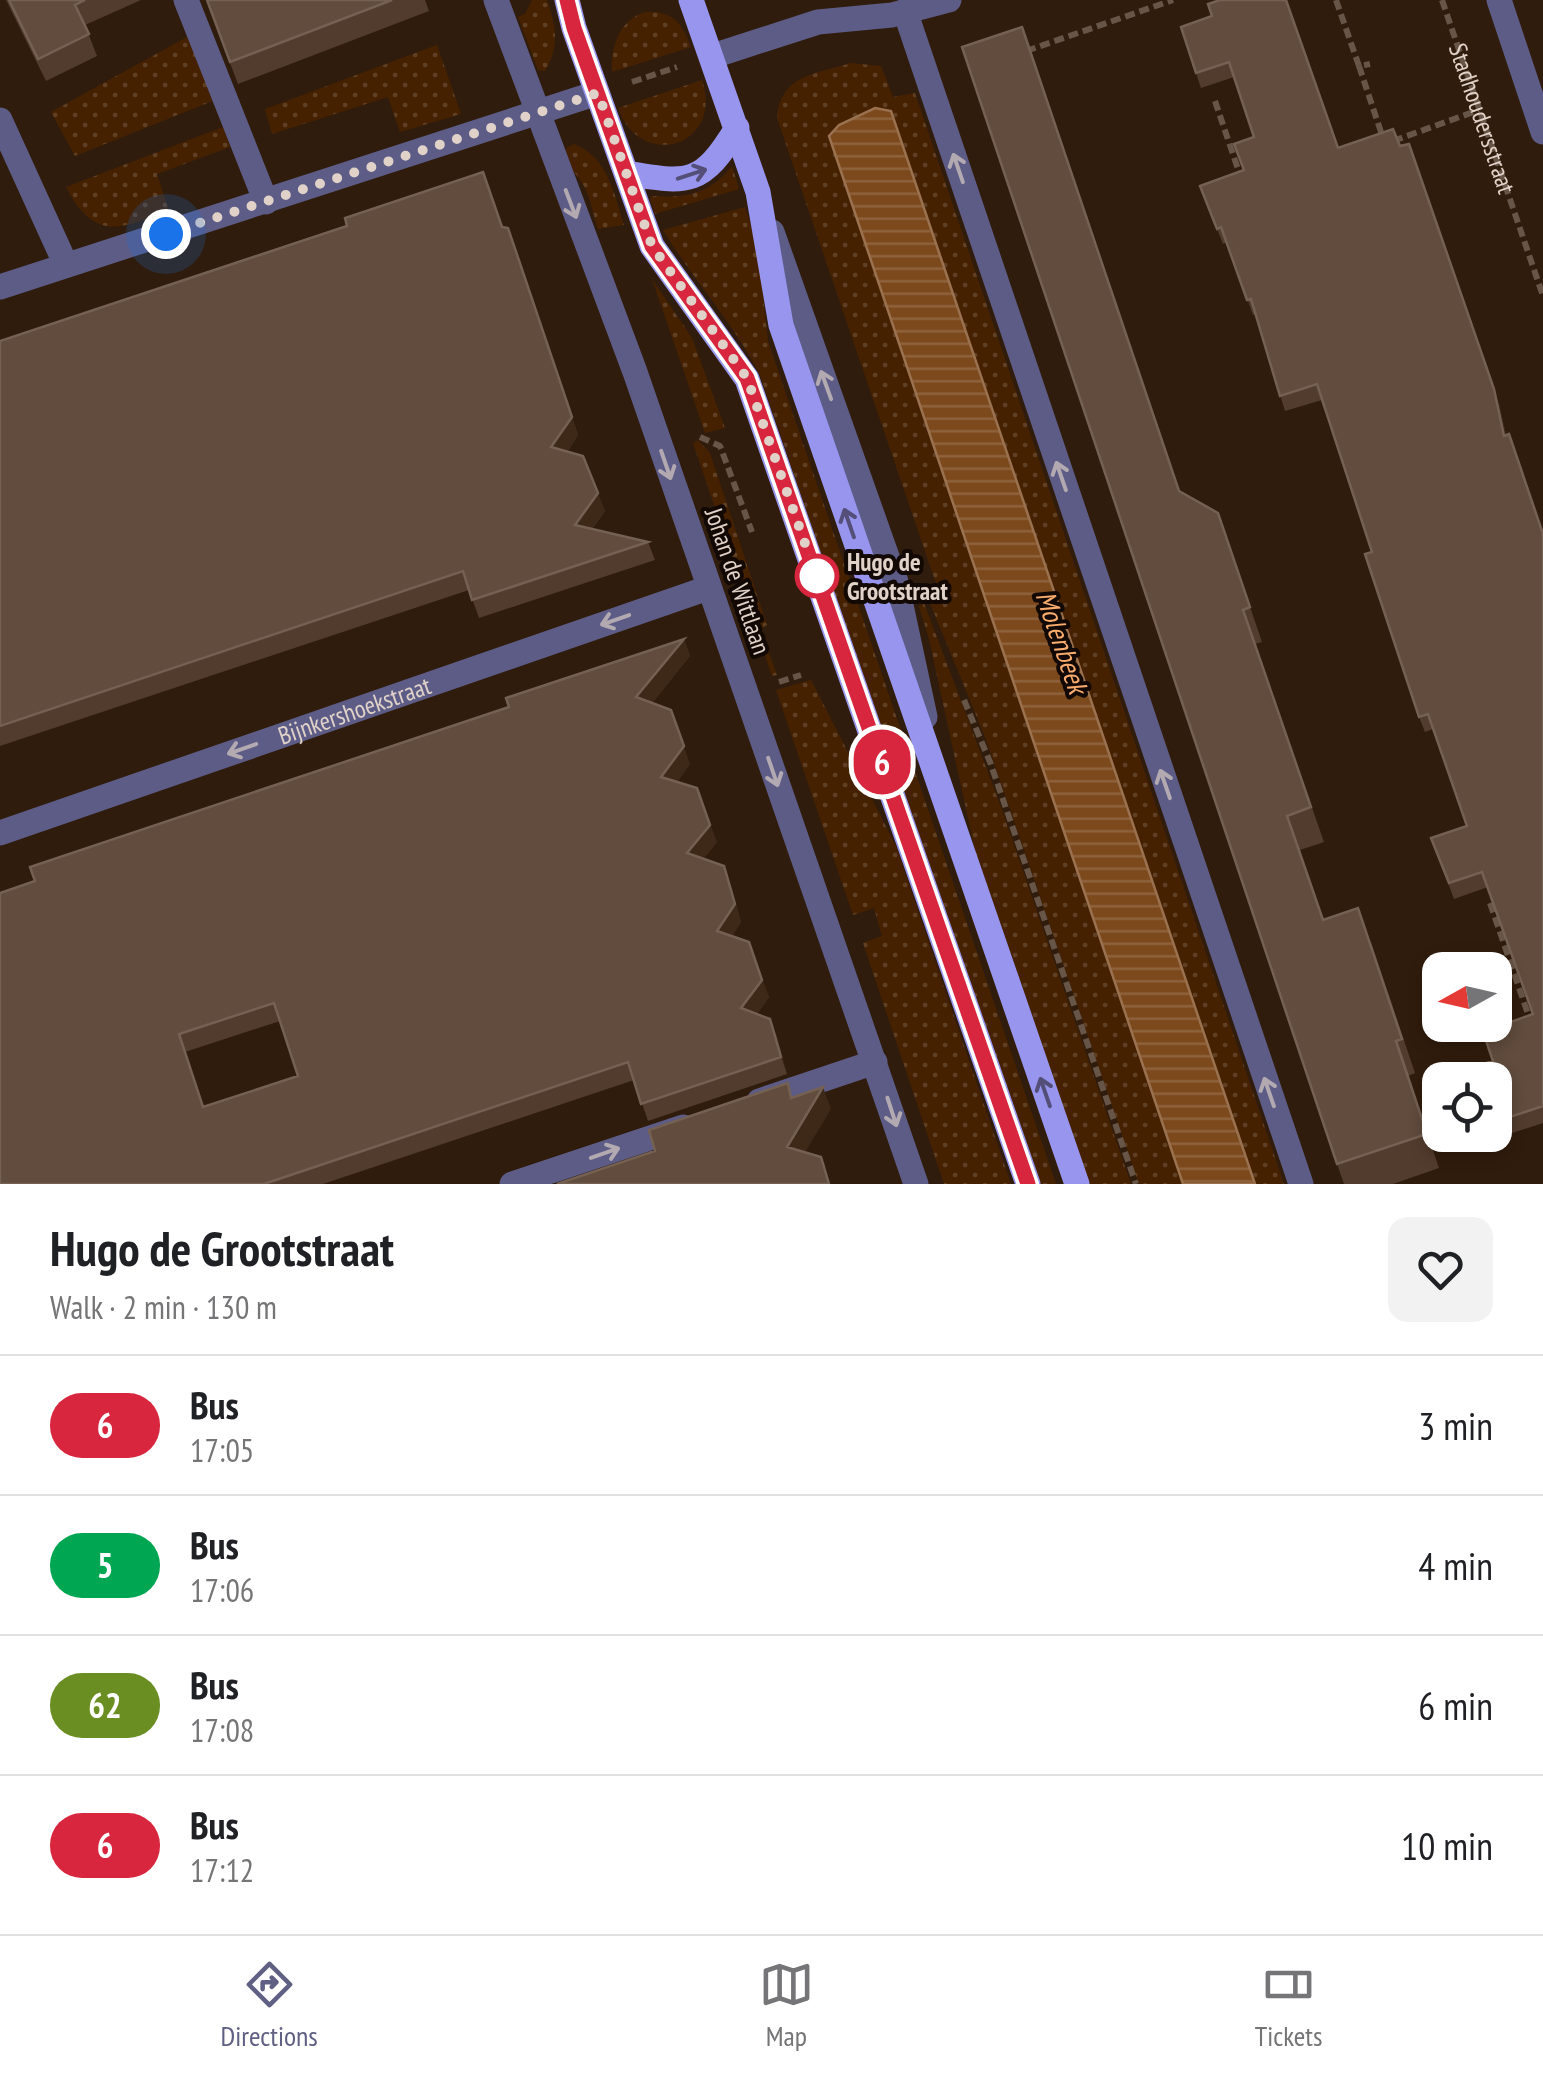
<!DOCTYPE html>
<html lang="en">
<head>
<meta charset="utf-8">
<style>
  :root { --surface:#fff; --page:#f2f2f2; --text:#202124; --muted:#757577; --line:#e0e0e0; --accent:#606084 }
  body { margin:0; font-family:"PT Sans Narrow",sans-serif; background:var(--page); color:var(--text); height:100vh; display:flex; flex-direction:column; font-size:38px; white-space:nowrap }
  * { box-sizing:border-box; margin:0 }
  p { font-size:32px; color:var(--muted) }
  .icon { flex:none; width:55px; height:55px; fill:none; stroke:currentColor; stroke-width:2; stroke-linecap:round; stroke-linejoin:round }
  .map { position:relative; height:1184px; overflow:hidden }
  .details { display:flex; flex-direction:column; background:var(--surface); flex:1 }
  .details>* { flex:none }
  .badge { padding:0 20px; border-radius:32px; font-size:35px; line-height:65px }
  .needle { width:65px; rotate:262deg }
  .controls { position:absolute; left:1422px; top:952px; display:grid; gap:20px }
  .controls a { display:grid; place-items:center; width:90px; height:90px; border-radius:20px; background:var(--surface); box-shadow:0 5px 15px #0003; font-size:50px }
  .you { position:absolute; width:50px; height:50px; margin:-25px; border:8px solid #fff; border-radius:50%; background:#1a73e8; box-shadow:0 0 0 15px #1a73e833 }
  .map>.badge { position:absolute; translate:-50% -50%; box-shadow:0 0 0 5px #fff }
  .round { display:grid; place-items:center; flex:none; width:105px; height:105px; border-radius:20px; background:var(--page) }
  .headline { display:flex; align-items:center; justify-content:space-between; height:170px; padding:0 50px }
  h1 { font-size:48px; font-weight:700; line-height:75px }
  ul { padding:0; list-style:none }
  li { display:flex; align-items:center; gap:30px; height:140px; padding:0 50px; border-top:2px solid var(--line) }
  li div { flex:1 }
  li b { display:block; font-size:38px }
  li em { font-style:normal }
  li .badge { min-width:110px; font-weight:700; text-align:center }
  .tabs { display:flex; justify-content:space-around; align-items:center; height:140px; border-top:2px solid var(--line); background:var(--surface); font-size:28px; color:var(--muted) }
  .tabs a { display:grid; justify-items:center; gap:5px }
  .tabs .on { color:var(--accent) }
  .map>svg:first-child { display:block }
  .grass { fill:url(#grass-dots) }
  .water { fill:url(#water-rules); stroke:#9a7250; stroke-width:2.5 }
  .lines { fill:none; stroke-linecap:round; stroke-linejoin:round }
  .path { stroke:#675547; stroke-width:6; stroke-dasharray:10 5; stroke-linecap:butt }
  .minor { stroke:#5c5c86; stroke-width:25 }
  .major { stroke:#9795ed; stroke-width:25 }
  .wall { fill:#523c2d; fill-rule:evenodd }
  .shaded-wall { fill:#3e2919 }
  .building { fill:#614c3d; stroke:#756153; stroke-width:2.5; fill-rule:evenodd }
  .oneway { stroke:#b2a9b1 }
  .oneway2 { stroke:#544f78 }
  .line-casing { stroke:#fff; stroke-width:22 }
  .line { stroke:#d7263d; stroke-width:15 }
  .walk { stroke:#e0d2c8; stroke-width:10; stroke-dasharray:0 18 }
  .stop-dot { fill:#fff; stroke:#d7263d; stroke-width:5 }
  .labels { text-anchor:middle; stroke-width:8; stroke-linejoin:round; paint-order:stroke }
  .street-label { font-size:25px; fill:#e0d2c8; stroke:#120904 }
  .stop-label { font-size:25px; font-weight:bold; fill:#e0d2c8; stroke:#120904; text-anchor:start }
  .water-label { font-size:28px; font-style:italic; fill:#f9ac6e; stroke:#120904 }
</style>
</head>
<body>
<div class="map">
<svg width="1543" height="1184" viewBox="0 0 1543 1184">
  <defs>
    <pattern id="grass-dots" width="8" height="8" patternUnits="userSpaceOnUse" patternTransform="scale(2.5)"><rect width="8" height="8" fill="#462100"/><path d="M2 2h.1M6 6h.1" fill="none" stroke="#604024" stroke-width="1.8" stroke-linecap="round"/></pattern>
    <pattern id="water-rules" width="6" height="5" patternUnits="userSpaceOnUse" patternTransform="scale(2.5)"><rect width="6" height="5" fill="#7c491d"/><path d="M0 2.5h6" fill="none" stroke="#8e623c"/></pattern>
  </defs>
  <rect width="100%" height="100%" fill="#301c0c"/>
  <path class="grass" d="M532,0H547C556,26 560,46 545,71L538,70L518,17L525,14Z
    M645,12C672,10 683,24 691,47L612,72C611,47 618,21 645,12Z
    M187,37L215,100L75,156L51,112Z
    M437,45L461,114L400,132L388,97L272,134L265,109Z
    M851,63L881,66L893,97L915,93L1284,1184H1255L891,111C867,107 845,118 830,136L1183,1184H1139L985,737L930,603L941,598L777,118C780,75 816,74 851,63Z
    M702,80C724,146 641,172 618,108Z
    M223,127L230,147L157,174L169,211C119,229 95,242 66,187Z
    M574,144C608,157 614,194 624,225L598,229C593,216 591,198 584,186C574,169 569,172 566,148Z
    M732,166L739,189L655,214L650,198L652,196C686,199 711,193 732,166Z
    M745,207L757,243L768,341L1056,1184H1037L760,375C734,323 693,280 663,230Z
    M652,279L692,338L725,428L705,433Z
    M698,440L710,453L767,625L760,629L777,675L772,676L693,443Z
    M924,603L1001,807L1131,1184H1087L978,864L929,639L919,606Z
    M811,680L896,846L1011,1184H944L863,943L882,936L874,908L853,915L776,690Z"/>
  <path class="water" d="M875,108L891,111L1255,1184H1183L829,136L839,125Z"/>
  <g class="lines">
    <g class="path">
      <path d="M1336,0L1359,66L1370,64"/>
      <path id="s1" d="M1442,0L1543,296"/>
      <path d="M1026,51L1173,0"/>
      <path d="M1359,66L1384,141"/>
      <path d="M632,82L677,67"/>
      <path d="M1215,101L1241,178"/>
      <path d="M1393,141L1479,110"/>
      <path d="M700,437L720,446L752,532"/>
      <path d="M779,682L801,675"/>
      <path d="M964,700L990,762L1136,1184"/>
      <path d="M1490,903L1530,1020"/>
    </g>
    <g class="minor">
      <path d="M186,0L266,202"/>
      <path d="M496,0L635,372L916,1184"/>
      <path d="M1499,0L1543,132"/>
      <path d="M905,11L1301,1184"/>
      <path d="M713,56L818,22L892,15L949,0"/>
      <path d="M0,120L66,265"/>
      <path d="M772,232L896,582L925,717"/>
      <path d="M0,287L597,93"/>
      <path id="s2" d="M0,833L708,588"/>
      <path d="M759,1101L875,1062"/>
      <path d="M512,1184L683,1127"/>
    </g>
    <path class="major" d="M567,0L574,28L652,246L747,379L1028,1184
      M691,0L758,192L781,325L1077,1184
      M626,173C690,184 702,185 737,128"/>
  </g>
  <path class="wall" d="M6,0H141L85,25L97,56L46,81Z
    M206,0H425L429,11L238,84Z
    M1212,16L1339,148L1499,404L1506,435L1543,533V1123L1509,1134L1495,1091L1493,1061L1533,1014L1488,887L1454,899L1431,838L1467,826L1433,729L1425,732L1419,717L1372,552L1322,400L1285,411L1255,314L1253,315L1227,242L1223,244L1200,186L1244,170L1254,137L1234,77L1201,88L1196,73Z
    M1034,61L1180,492L1230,548L1262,642L1255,644L1324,842L1300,850L1323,920L1371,942L1415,1073L1408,1076L1439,1168L1393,1184H1344L1337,1164Z
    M502,227L515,246L578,435L567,452L605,511L592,529L648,542L655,560L479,618L469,590L0,746V341Z
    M684,639L690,656L652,703L690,764L677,782L717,842L703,859L730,884L741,922L732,936L769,997L757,1014L770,1019L787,1074L648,1121L634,1080L323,1184H0L35,881L509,707ZM280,1021L298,1076L204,1107L185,1052Z"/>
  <path class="shaded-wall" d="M1022,27L1034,61L1191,526L1179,491Z
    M1409,144L1499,404L1510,451Z
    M508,228L578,435L558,465L551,447Z
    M598,493L605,511L581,543L575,525Z
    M684,639L690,656L642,715L636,697Z
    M671,710L690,764L668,795L661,777Z
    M697,788L717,842L694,870L687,853Z
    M724,866L741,922L724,948L717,931Z
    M749,942L769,997L748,1026L741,1008Z
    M770,1019L777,1036L787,1074L781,1057Z
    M823,1087L831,1109L795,1169L787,1147Z"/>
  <path class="building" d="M9,0H85L75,5L89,34L38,59Z
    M207,0H392L230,62Z
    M1220,0H1286L1338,148L1393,129L1400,146L1409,144L1494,389L1504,436L1509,434L1543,534V1106L1504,1119L1495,1091V1080H1491L1486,1063L1493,1061L1483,1032L1533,1014L1482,872L1449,883L1431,838L1467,826L1428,714L1419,717L1365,554L1372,552L1317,384L1280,396L1251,299L1247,300L1221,227L1217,229L1200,186L1244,170L1234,144L1254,137L1229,62L1196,73L1181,27L1212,16L1208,4Z
    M1022,27L1179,491L1218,513L1250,607L1243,610L1311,807L1287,816L1323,920L1358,908L1402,1039L1396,1041L1427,1134L1337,1164L962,47Z
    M483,172L502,227L508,228L572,417L551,447L583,456L598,493L575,525L648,542L472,600L463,571L0,726V341L347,226L345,218Z
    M684,639L636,697L671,710L684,746L661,777L697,788L710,825L687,853L724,866L735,904L717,931L749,942L762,980L741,1008L770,1019L781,1057L641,1104L628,1062L264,1184H0V893L35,881L30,867L509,707L506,698ZM274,1003L298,1076L203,1107L179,1034Z
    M788,1083L791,1098L823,1087L787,1147L821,1157L829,1184H557L655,1151L649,1130Z"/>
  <defs><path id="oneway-shaft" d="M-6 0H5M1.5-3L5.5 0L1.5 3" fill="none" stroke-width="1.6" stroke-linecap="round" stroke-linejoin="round" transform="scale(2.5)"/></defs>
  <g class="oneway">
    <use href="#oneway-shaft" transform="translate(958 168) rotate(-109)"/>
    <use href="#oneway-shaft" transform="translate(571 204) rotate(69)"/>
    <use href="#oneway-shaft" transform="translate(826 385) rotate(-110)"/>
    <use href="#oneway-shaft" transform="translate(666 465) rotate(71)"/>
    <use href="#oneway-shaft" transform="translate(1061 476) rotate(-109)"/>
    <use href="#oneway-shaft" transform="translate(615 620) rotate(161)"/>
    <use href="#oneway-shaft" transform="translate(242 749) rotate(161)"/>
    <use href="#oneway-shaft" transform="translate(773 772) rotate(71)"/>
    <use href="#oneway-shaft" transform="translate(1165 784) rotate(-109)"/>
    <use href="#oneway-shaft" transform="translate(1269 1092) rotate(-109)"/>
    <use href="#oneway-shaft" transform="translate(892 1112) rotate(72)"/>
    <use href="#oneway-shaft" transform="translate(605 1153) rotate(-19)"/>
  </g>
  <g class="oneway2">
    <use href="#oneway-shaft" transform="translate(692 174) rotate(-18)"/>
    <use href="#oneway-shaft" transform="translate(849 523) rotate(-109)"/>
    <use href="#oneway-shaft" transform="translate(1045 1092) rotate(-109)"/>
  </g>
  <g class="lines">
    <g class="line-casing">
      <path id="line" d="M567,0L574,28L652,246L747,378L1028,1184"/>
    </g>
    <use href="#line" class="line"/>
    <path class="walk" d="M166,234L598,93L652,246L747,378L822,592L817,576"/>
  </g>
  <circle class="stop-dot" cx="817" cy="576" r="20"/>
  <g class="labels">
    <g class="street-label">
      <text dy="9" stroke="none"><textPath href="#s1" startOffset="125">Stadhoudersstraat</textPath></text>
      <text transform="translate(738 581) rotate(71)" y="9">Johan de Wittlaan</text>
      <text dy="9" stroke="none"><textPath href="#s2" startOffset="375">Bijnkershoekstraat</textPath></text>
    </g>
    <g class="stop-label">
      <text x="847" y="571">Hugo de<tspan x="847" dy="29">Grootstraat</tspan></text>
    </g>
    <g class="water-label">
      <text transform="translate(1062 642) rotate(71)" y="10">Molenbeek</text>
    </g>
  </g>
</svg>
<div class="controls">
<a><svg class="needle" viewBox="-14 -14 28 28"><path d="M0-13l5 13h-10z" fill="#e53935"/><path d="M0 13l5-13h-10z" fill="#757577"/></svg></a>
<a><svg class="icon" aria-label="locate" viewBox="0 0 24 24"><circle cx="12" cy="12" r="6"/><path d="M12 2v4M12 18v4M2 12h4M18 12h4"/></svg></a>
</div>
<div class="you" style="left:166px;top:234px"></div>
<b class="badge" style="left:882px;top:762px;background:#d7263d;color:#fff">6</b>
</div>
<section class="details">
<div class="headline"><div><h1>Hugo de Grootstraat</h1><p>Walk · 2 min · 130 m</p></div><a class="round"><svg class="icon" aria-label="heart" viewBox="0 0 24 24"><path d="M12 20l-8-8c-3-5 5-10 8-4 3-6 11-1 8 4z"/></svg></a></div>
<ul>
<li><span class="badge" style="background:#d7263d;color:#fff">6</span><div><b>Bus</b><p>17:05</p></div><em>3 min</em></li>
<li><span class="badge" style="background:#00a651;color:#fff">5</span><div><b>Bus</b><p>17:06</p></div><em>4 min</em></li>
<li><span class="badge" style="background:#6b8e23;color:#fff">62</span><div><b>Bus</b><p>17:08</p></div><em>6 min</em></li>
<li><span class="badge" style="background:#d7263d;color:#fff">6</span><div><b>Bus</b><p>17:12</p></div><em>10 min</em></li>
</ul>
</section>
<nav class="tabs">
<a class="on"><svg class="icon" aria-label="directions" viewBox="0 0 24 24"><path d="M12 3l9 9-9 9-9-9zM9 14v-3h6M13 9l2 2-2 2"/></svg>Directions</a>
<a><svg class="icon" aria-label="map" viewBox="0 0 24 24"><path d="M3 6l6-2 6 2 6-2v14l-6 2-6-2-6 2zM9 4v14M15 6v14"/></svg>Map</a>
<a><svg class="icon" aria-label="tickets" viewBox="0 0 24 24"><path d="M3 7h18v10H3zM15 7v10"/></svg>Tickets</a>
</nav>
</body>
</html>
